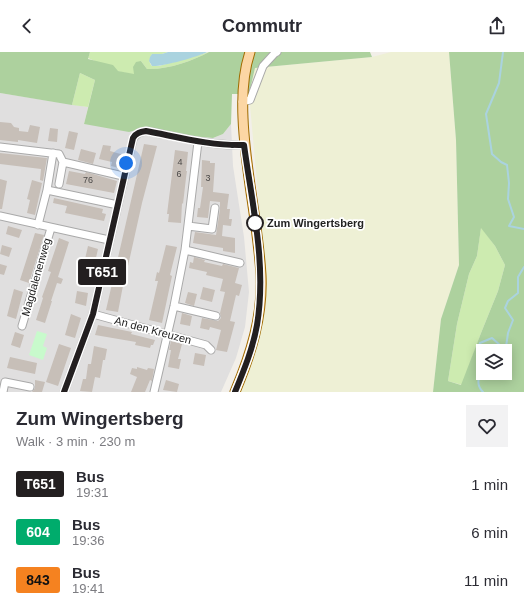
<!DOCTYPE html>
<html lang="en">
<head>
<meta charset="utf-8">
<style>
  :root { --surface:#fff; --page:#f2f2f3; --text:#2b2b33; --muted:#7c7c81 }
  body { margin:0; font-family:Helvetica,sans-serif; background:var(--page); color:var(--text); height:100vh; display:flex; flex-direction:column; font-size:15px; white-space:nowrap }
  * { box-sizing:border-box; margin:0 }
  p { font-size:13px; color:var(--muted) }
  .icon { flex:none; width:22px; height:22px; fill:none; stroke:currentColor; stroke-width:2; stroke-linecap:round; stroke-linejoin:round }
  .map { position:relative; height:340px; overflow:hidden }
  .drawer { display:flex; flex-direction:column; background:var(--surface); flex:1 }
  .drawer>* { flex:none }
  .badge { padding:0 8px; border-radius:3px; font-size:14px; line-height:26px }
  .fabs { position:absolute; left:476px; top:292px; display:grid; gap:8px }
  .fabs a { display:grid; place-items:center; width:36px; height:36px; border-radius:0px; background:var(--surface); box-shadow:0 2px 10px #0003; font-size:20px }
  .you { position:absolute; width:20px; height:20px; margin:-10px; border:3px solid #fff; border-radius:50%; background:#1a73e8; box-shadow:0 0 0 6px #1a73e833 }
  .map>.badge { position:absolute; translate:-50% -50%; box-shadow:0 0 0 2px #fff }
  .round { display:grid; place-items:center; flex:none; width:42px; height:42px; border-radius:0px; background:var(--page) }
  .head { display:flex; align-items:center; justify-content:space-between; height:68px; padding:0 16px }
  h1 { font-size:19px; font-weight:700; line-height:30px }
  ul { padding:0; list-style:none }
  li { display:flex; align-items:center; gap:12px; height:48px; padding:0 16px }
  li div { flex:1 }
  li b { display:block; font-size:15px }
  li em { font-style:normal }
  li .badge { min-width:44px; font-weight:700; text-align:center }
  header { display:flex; justify-content:space-between; align-items:center; height:52px; padding:0 16px; background:var(--surface); font-size:18px; font-weight:700 }
  .map>svg:first-child { display:block }
  .residential { fill:#e0dfdf }
  .farmland { fill:#eef0d5 }
  .grass { fill:#cdebb0 }
  .forest { fill:#add19e; fill-rule:evenodd }
  .park { fill:#c8facc }
  .water { fill:#aad3df }
  .lines { fill:none; stroke-linecap:round; stroke-linejoin:round }
  .stream { stroke:#aad3df; stroke-width:2 }
  .building { fill:#c7bfb8 }
  .minor-casing { stroke:#a9a9a9; stroke-width:9 }
  .major-casing { stroke:#a06b00; stroke-width:11 }
  .minor { stroke:#fff; stroke-width:7 }
  .major { stroke:#fcd6a4; stroke-width:9 }
  .line-casing { stroke:#fff; stroke-width:9 }
  .line { stroke:#231f20; stroke-width:6 }
  .walk { stroke:#222; stroke-width:4; stroke-dasharray:0 7.2 }
  .stop-dot { fill:#fff; stroke:#231f20; stroke-width:2 }
  .labels { text-anchor:middle; stroke-width:3.5; stroke-linejoin:round; paint-order:stroke }
  .number-label { font-size:9px; fill:#4b4948 }
  .stop-label { font-size:11px; font-weight:bold; fill:#222; stroke:#fff; text-anchor:start }
  .street-label { font-size:11px; fill:#222; stroke:#fff }
</style>
</head>
<body>
<header><svg class="icon" aria-label="back" viewBox="0 0 24 24"><path d="M15 5l-7 7 7 7"/></svg>Commutr<svg class="icon" aria-label="share" viewBox="0 0 24 24"><path d="M12 15V3M7 8l5-5 5 5M5 13v7h14v-7"/></svg></header>
<div class="map">
<svg width="524" height="340" viewBox="0 0 524 340">
  <rect width="100%" height="100%" fill="#f2efe9"/>
  <path class="residential" d="M0,41L88,55L84,72L143,76L191,84L213,86L223,82L231,72L233,114L244,185L249,240L245,275L236,306L221,340H0Z"/>
  <path class="farmland" d="M391,0H449L456,88L459,213L441,267L433,340H241L252,310L266,255L265,220L249,42L255,16L372,5Z"/>
  <path class="grass" d="M90,0H168L162,2H152C150,7 148,10 152,14H159L209,0C192,9 167,18 147,17L141,9L134,23L117,19L88,6Z
    M80,21L95,28L88,55L72,53Z
    M481,175L495,194L505,213L498,239L481,281L462,333L448,329L457,272L469,222L477,204Z"/>
  <path class="forest" d="M0,0H90L88,7L113,13L118,19L134,22L133,15L136,10L141,9L147,17C167,18 192,9 209,0H370L372,5L255,16L249,42H232L231,72L223,82L213,86L191,84L143,76L129,80L84,72L95,28L80,21L72,53L0,41Z
    M449,0H524V340H433L441,267L459,213L456,88ZM481,176L495,194L505,213L498,239L481,281L461,333L448,329L457,272L469,222L477,204ZM483,299H505V321H483Z"/>
  <path class="park" d="M37,279L47,282L43,294L47,296L43,308L29,303Z"/>
  <path class="water" d="M168,0H207C198,5 161,15 152,14L149,9L150,5L152,2H162Z"/>
  <g class="lines">
    <path class="stream" d="M503,0L499,31L486,62L492,102L501,110L507,113L509,131L508,147L514,165L509,174L524,177
      M483,312L478,302L480,291L492,286L501,294L506,295L508,281L513,268L505,256L508,249L518,241V225L524,215
      M483,315C479,325 475,332 483,340"/>
  </g>
  <path class="building" d="M0,70L11,71L14,75L19,76V79L28,80L30,73L40,75L37,91L18,88V90L0,88Z
    M50,76L58,77L57,90L48,89Z
    M69,79L78,81L74,98L65,96Z
    M144,92L157,94L142,151L126,223H125L118,260L106,258Z
    M103,93L111,94L110,99L124,103L122,112L120,111L119,116L111,114L112,110L99,107Z
    M81,97L96,101L93,112L78,108Z
    M175,98L188,100L186,119H187L186,126L183,152L182,151L181,171L168,170L169,162H167Z
    M0,101L47,106L43,129L40,128L41,117L0,112Z
    M202,108L210,109V111H215L213,140L229,142L227,157H230L229,167H232L231,174L223,173L222,184L235,186V201L223,199V196L193,191L195,180L216,183L220,157V150L210,149L208,166L197,165L198,156H200L203,135H201Z
    M69,119L85,122L86,120L117,129L114,141L66,132Z
    M0,127L7,129L2,157H0Z
    M32,128L42,131L35,163L27,161L30,148L27,147Z
    M54,146L103,157L102,161L106,162L104,169L65,161L67,154L53,151Z
    M8,174L22,178L19,186L6,182Z
    M35,181L44,183L29,231L20,228Z
    M59,186L69,190L58,225L63,227L61,232L57,231L51,249H52L45,271L36,268L43,246L42,245L51,220L48,219Z
    M2,193L12,196L9,205L0,202Z
    M166,193L177,195L170,223L172,224L162,271L149,268L158,229H155L157,220L159,221Z
    M88,194L98,197L90,232L80,229Z
    M194,205L205,208L204,210L222,214L223,212L239,216L235,231L242,233L239,244L236,243L230,269L235,270L227,300L216,298L221,278L210,275L209,278L200,276L202,266L218,269L221,266L220,261L225,240L220,239L223,227L206,223L207,220L189,216L190,210L193,211Z
    M0,212L7,214L4,223L0,222Z
    M203,235L215,238L212,250L200,247Z
    M14,237L23,240L16,267L7,264Z
    M77,239L88,241L86,254L75,251Z
    M188,240L197,242L194,254L185,251Z
    M182,261L192,264L190,274L180,272Z
    M71,262L81,266L75,286L65,283Z
    M98,273L132,280L131,282L155,288L153,293H151L150,296L135,293L136,290L95,283Z
    M15,280L24,283L20,296L11,293Z
    M171,289L182,292L178,307H181L179,317L168,315L171,298H169Z
    M59,292L71,296L58,334L46,330Z
    M94,294L107,297L105,308H103L100,326L95,325L92,340L80,339L83,327H86L88,312H91Z
    M195,301L206,303L204,314L193,312Z
    M10,305L37,311L35,322L7,316Z
    M137,315L147,318L148,316L154,317L152,329L150,328L145,340H131L137,325L130,322L132,316L137,317Z
    M35,328L45,330L42,340H32L35,336Z
    M166,328L179,332L177,340L163,338Z"/>
  <g class="lines">
    <g class="minor-casing">
      <path id="minor" d="M242,50L250,48L263,14L275,1L277,0
        M0,95L59,102L63,110L123,124
        M59,132L63,110
        M47,138L118,153
        M0,164L109,188
        M38,173L47,138L53,101
        M188,174L212,177L215,156
        M185,198L240,211
        M174,254L216,264
        M93,262L206,293L211,298
        M22,274L51,176
        M3,340L5,330L30,335
        M64,340L93,262L133,87C136,81 140,80 147,79C178,85 211,94 244,93
        M154,340L174,254L185,198L198,90"/>
    </g>
    <g class="major-casing">
      <path id="major" d="M235,340C251,302 263,264 261,223C258,170 245,119 243,66C242,44 243,21 250,0"/>
    </g>
    <use href="#minor" class="minor"/>
    <use href="#major" class="major"/>
  </g>
  <g class="lines">
    <g class="line-casing">
      <path id="line" d="M64,340L93,262L133,86C136,81 140,80 146,79C178,85 211,94 244,93C252,152 267,213 257,273C253,296 244,318 235,340"/>
    </g>
    <use href="#line" class="line"/>
    <path class="walk" d="M126,111L133,86L135,82L146,79L198,90L233,94L244,93L255,171"/>
  </g>
  <circle class="stop-dot" cx="255" cy="171" r="8"/>
  <g class="labels">
    <g class="number-label">
      <text x="180" y="113">4</text>
      <text x="179" y="125">6</text>
      <text x="208" y="129">3</text>
      <text x="88" y="131">76</text>
    </g>
    <g class="stop-label">
      <text x="267" y="175">Zum Wingertsberg</text>
    </g>
    <g class="street-label">
      <text transform="translate(36 225) rotate(-74)" y="4">Magdalenenweg</text>
      <text transform="translate(153 278) rotate(15)" y="4">An den Kreuzen</text>
    </g>
  </g>
</svg>
<div class="fabs">
<a><svg class="icon" aria-label="layers" viewBox="0 0 24 24"><path d="M12 4l9 5-9 5-9-5zM3 14l9 5 9-5"/></svg></a>
</div>
<div class="you" style="left:126px;top:111px"></div>
<b class="badge" style="left:102px;top:220px;background:#231f20;color:#fff">T651</b>
</div>
<section class="drawer">
<div class="head"><div><h1>Zum Wingertsberg</h1><p>Walk · 3 min · 230 m</p></div><a class="round"><svg class="icon" aria-label="heart" viewBox="0 0 24 24"><path d="M12 20l-8-8c-3-5 5-10 8-4 3-6 11-1 8 4z"/></svg></a></div>
<ul>
<li><span class="badge" style="background:#231f20;color:#fff">T651</span><div><b>Bus</b><p>19:31</p></div><em>1 min</em></li>
<li><span class="badge" style="background:#00ac6c;color:#fff">604</span><div><b>Bus</b><p>19:36</p></div><em>6 min</em></li>
<li><span class="badge" style="background:#f58220;color:#111">843</span><div><b>Bus</b><p>19:41</p></div><em>11 min</em></li>
</ul>
</section>
</body>
</html>
